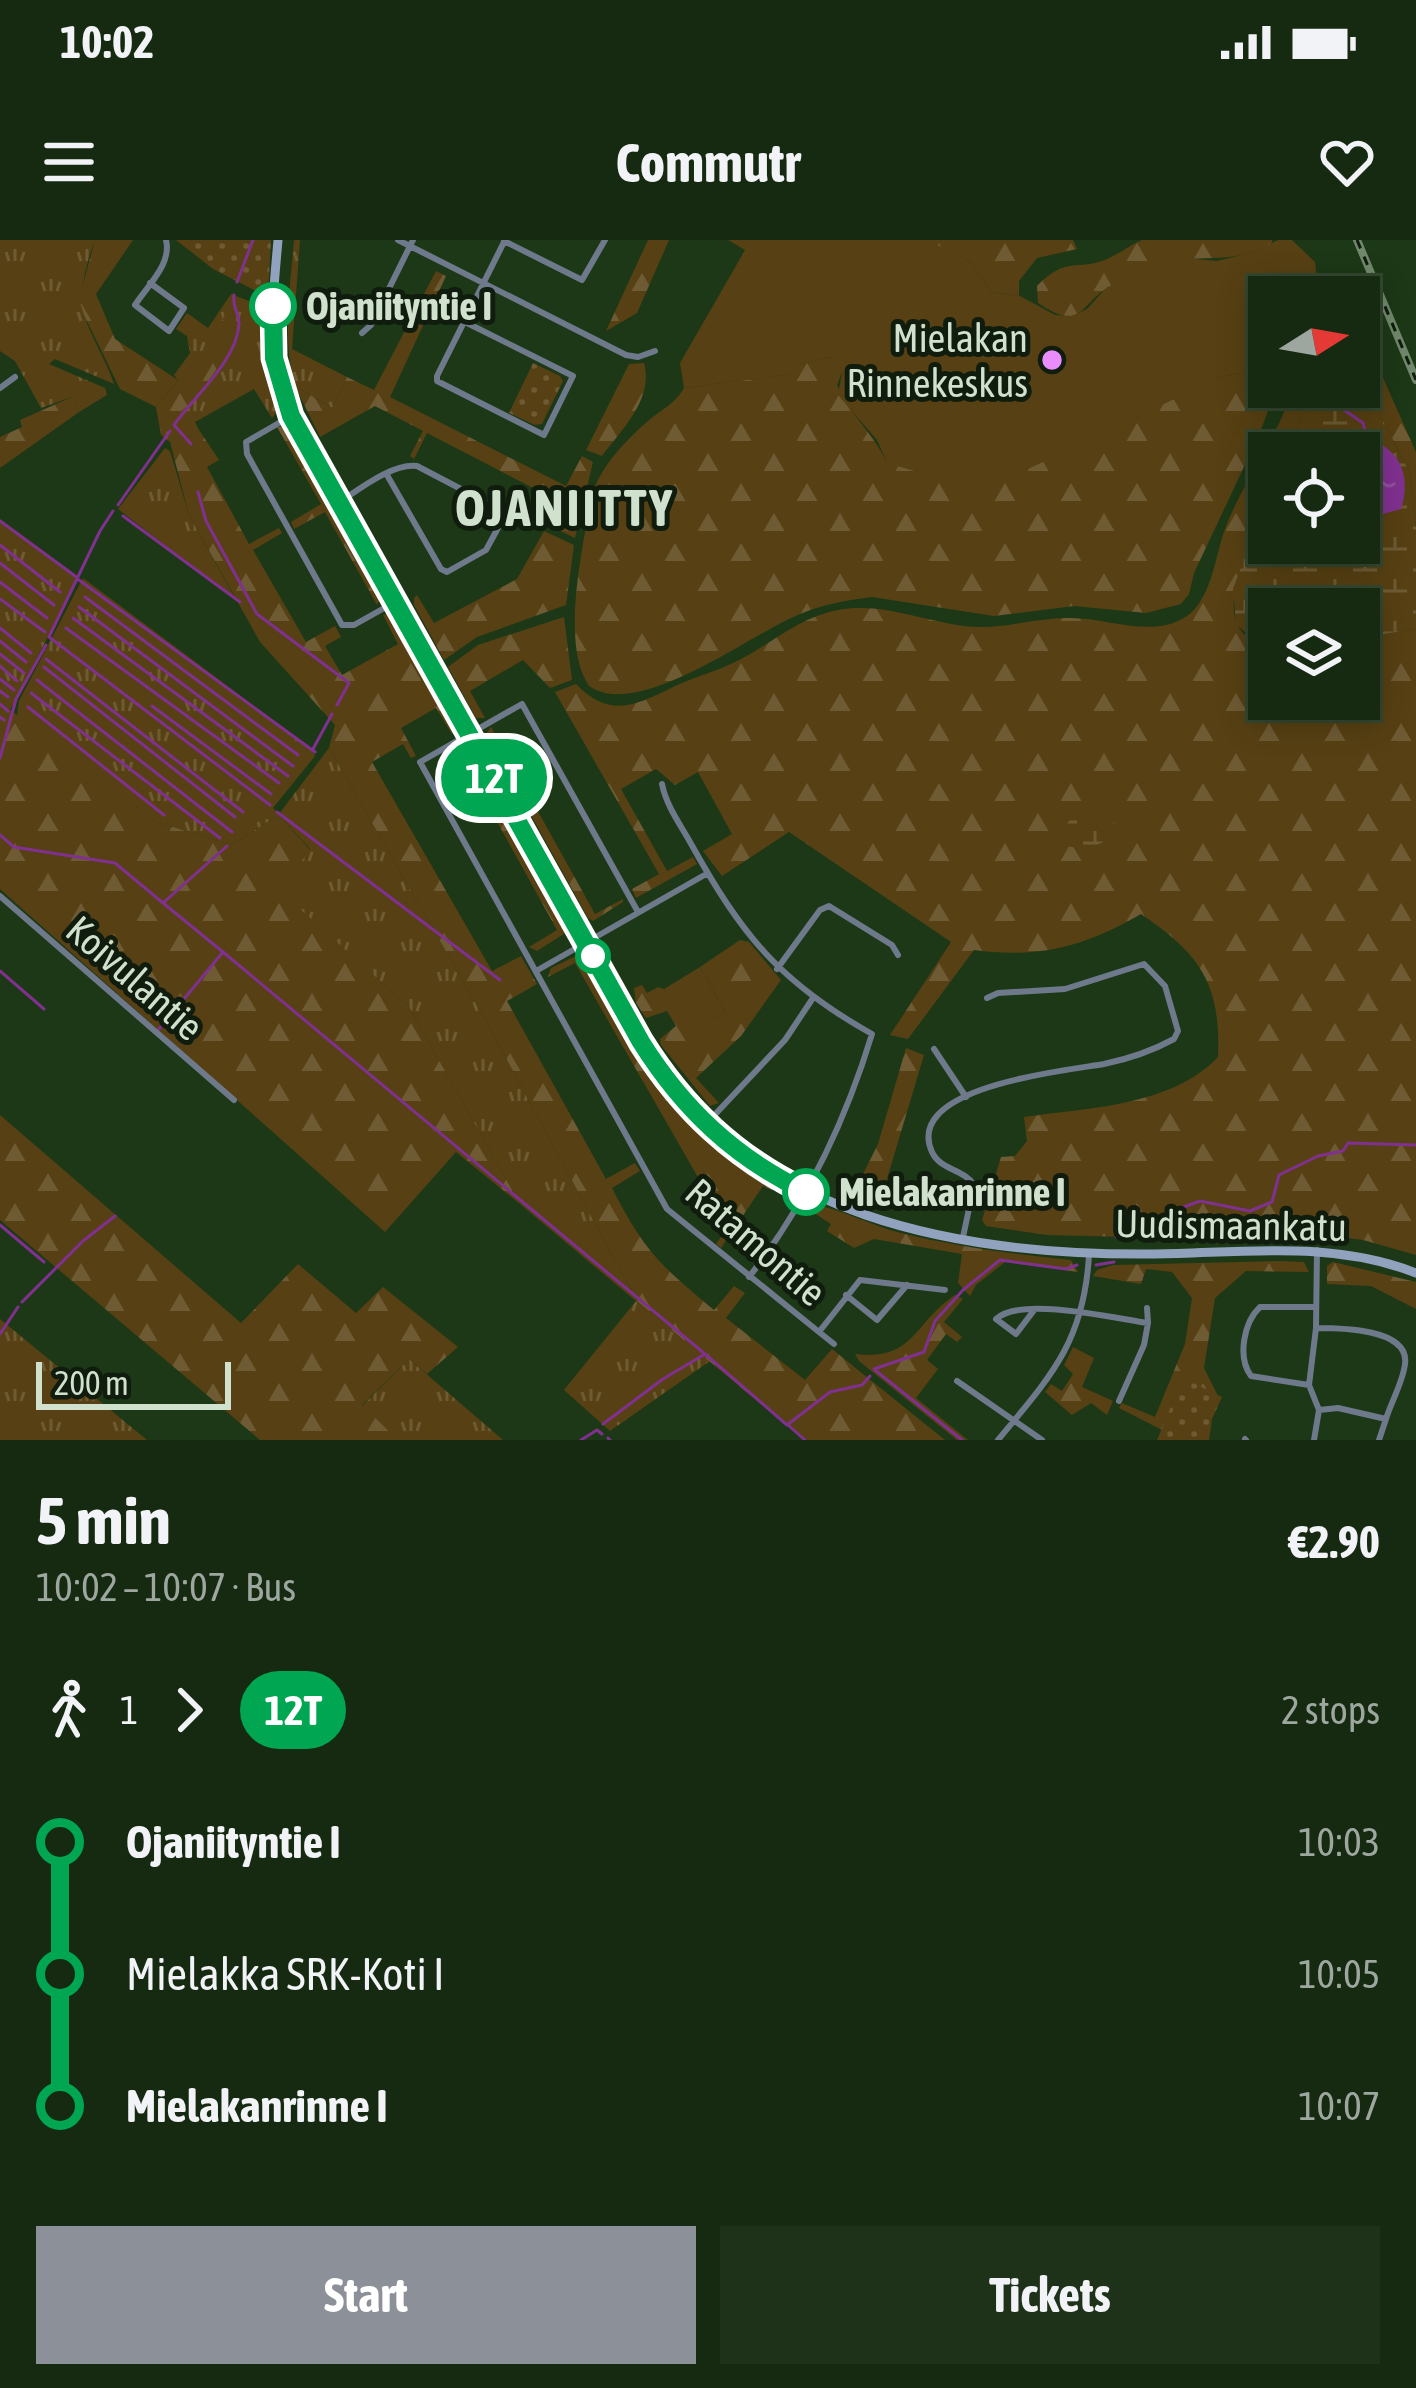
<!DOCTYPE html>
<html lang="en">
<head>
<meta charset="utf-8">
<style>
  :root { --surface:#152a10; --page:#1e3219; --text:#f1f3f6; --muted:#9da79f; --line:#344630; --accent:#8c9099 }
  body { margin:0; font-family:"Asap Condensed",sans-serif; background:var(--page); color:var(--text); height:100vh; display:flex; flex-direction:column; font-size:45px; white-space:nowrap }
  * { box-sizing:border-box; margin:0 }
  p { font-size:39px; color:var(--muted) }
  .icon { flex:none; width:66px; height:66px; fill:none; stroke:currentColor; stroke-width:2; stroke-linecap:round; stroke-linejoin:round }
  .map { position:relative; height:1200px; overflow:hidden }
  .drawer { display:flex; flex-direction:column; background:var(--surface); flex:1 }
  .drawer>* { flex:none }
  .badge { padding:0 24px; border-radius:39px; font-size:42px; line-height:78px }
  .needle { width:78px; rotate:79deg }
  .fabs { position:absolute; left:1248px; top:36px; display:grid; gap:24px }
  .fabs a { display:grid; place-items:center; width:132px; height:132px; border-radius:0px; background:var(--surface); box-shadow:0 6px 30px #0003,0 0 0 3px var(--line); font-size:60px }
  .scale { position:absolute; left:36px; bottom:30px; width:195px; box-sizing:border-box; padding-left:12px; border:6px solid #d0e2cd; border-top:0; font-size:33px; line-height:42px; white-space:nowrap; color:#d0e2cd; -webkit-text-stroke:9px #101c0d; paint-order:stroke }
  .map>.badge { position:absolute; translate:-50% -50%; box-shadow:0 0 0 6px #fff }
  .legs { display:flex; align-items:center; gap:18px; height:132px; padding:0 36px; font-size:39px }
  .legs p { margin-inline-start:auto }
  .summary { display:flex; align-items:center; justify-content:space-between; height:204px; padding:0 36px }
  h1 { font-size:66px; font-weight:700; line-height:90px }
  .action { display:flex; gap:24px; margin-top:auto; padding:24px 36px }
  .action a { flex:1; height:138px; border-radius:0px; background:var(--accent); color:#fff; font-size:48px; font-weight:700; line-height:138px; text-align:center }
  .action a+a { background:var(--page); color:var(--text) }
  ul { padding:0 36px; list-style:none }
  li { display:flex; align-items:center; gap:42px; height:132px; font-size:45px }
  li i { display:grid; place-items:center; width:18px; height:100%; margin:0 15px; background:currentColor }
  li i::after { content:''; width:30px; height:30px; margin:-15px; border:9px solid; border-radius:50%; background:var(--surface) }
  li p { margin-inline-start:auto }
  li:first-child i { background:linear-gradient(#0000 50%,currentColor 0) }
  li:last-child i { background:linear-gradient(currentColor 50%,#0000 0) }
  .status { display:flex; justify-content:space-between; align-items:center; height:84px; padding:0 60px; background:var(--surface); direction:ltr }
  .status svg { height:33px; fill:currentColor }
  header { display:flex; justify-content:space-between; align-items:center; height:156px; padding:0 36px; background:var(--surface); font-size:54px; font-weight:700 }
  .map>svg:first-child { display:block }
  .grass { fill:url(#grass-tufts) }
  .forest { fill:url(#forest-firs) }
  .wetland { fill:url(#wetland-marsh) }
  .park { fill:url(#park-dots) }
  .pitch { fill:#574013 }
  .water { fill:url(#water-ripples) }
  .lines { fill:none; stroke-linecap:round; stroke-linejoin:round }
  .stream { stroke:#803190; stroke-width:3 }
  .street { stroke:#6e798b; stroke-width:6 }
  .secondary { stroke:#91a2be; stroke-width:9 }
  .rail-casing { stroke:#71886c; stroke-width:8 }
  .rail { stroke:#101c0d; stroke-width:3; stroke-dasharray:9; stroke-linecap:butt }
  .line-1-casing { stroke:#fff; stroke-width:27 }
  .line-1 { stroke:#00a651; stroke-width:18 }
  .stop-1-dot { fill:#fff; stroke:#00a651; stroke-width:6 }
  .poi-dot { fill:#e98dfd; stroke:#101c0d; stroke-width:4.5 }
  .labels { text-anchor:middle; stroke-width:10; stroke-linejoin:round; paint-order:stroke }
  .stop-label { font-size:39px; font-weight:bold; fill:#d0e2cd; stroke:#101c0d; text-anchor:start }
  .poi-label { font-size:39px; fill:#d0e2cd; stroke:#101c0d; text-anchor:end }
  .street-label { font-size:39px; fill:#d0e2cd; stroke:#101c0d }
  .district-label { font-size:51px; font-weight:bold; letter-spacing:3px; fill:#d0e2cd; stroke:#101c0d }
</style>
</head>
<body>
<div class="status"><b>10:02</b><svg viewBox="0 0 49 12"><path d="M0 12V9h3v3zM5 12V6h3v6zM10 12V3h3v9zM15 12V0h3v12zM26 1h20v11H26zM47 4h2v5h-2z"/></svg></div>
<header><svg class="icon" aria-label="menu" viewBox="0 0 24 24"><path d="M4 6h16M4 12h16M4 18h16"/></svg>Commutr<svg class="icon" aria-label="heart" viewBox="0 0 24 24"><path d="M12 20l-8-8c-3-5 5-10 8-4 3-6 11-1 8 4z"/></svg></header>
<div class="map">
<svg width="1416" height="1200" viewBox="0 0 1416 1200">
  <defs>
    <pattern id="grass-tufts" width="24" height="20" patternUnits="userSpaceOnUse" patternTransform="scale(3)"><rect width="24" height="20" fill="#574013"/><path d="M3 7l-1-3M5 7V3M7 7l1-3M15 17l-1-3M17 17v-4M19 17l1-3" fill="none" stroke="#6e5b34"/></pattern>
    <pattern id="forest-firs" width="22" height="20" patternUnits="userSpaceOnUse" patternTransform="scale(3)"><rect width="22" height="20" fill="#574013"/><path d="M5 1l3.5 6h-7zM16 11l3.5 6h-7z" fill="#6e5b34"/></pattern>
    <pattern id="wetland-marsh" width="20" height="14" patternUnits="userSpaceOnUse" patternTransform="scale(3)"><rect width="20" height="14" fill="#574013"/><path d="M1 5h8M5 5V1M11 12h8M15 12V8" fill="none" stroke="#6e5b34"/></pattern>
    <pattern id="park-dots" width="8" height="8" patternUnits="userSpaceOnUse" patternTransform="scale(3)"><rect width="8" height="8" fill="#574013"/><path d="M2 2h.1M6 6h.1" fill="none" stroke="#6e5b34" stroke-width="1.8" stroke-linecap="round"/></pattern>
    <pattern id="water-ripples" width="26" height="14" patternUnits="userSpaceOnUse" patternTransform="scale(3)"><rect width="26" height="14" fill="#803190"/><path d="M2 4q2-2 4 0t4 0M15 11q2-2 4 0t4 0" fill="none" stroke="#914f9e"/></pattern>
  </defs>
  <rect width="100%" height="100%" fill="#1c3816"/>
  <path class="grass" d="M0,0H95C88,18 77,56 84,75C91,97 106,120 114,144L55,119L49,124L105,148L107,155L79,172L72,157L41,168L15,121L0,111Z
    M294,0H300L292,109L347,137L332,168L295,146C282,99 290,48 294,0Z
    M231,54L264,67L265,119L279,169L272,178L254,149L195,182L199,190L193,197L180,195L170,202L161,195L156,167L178,140L174,135L190,113L187,96L176,89L187,73L208,88Z
    M165,208L170,211L189,275L236,360L118,269Z
    M0,279L79,337L10,470L0,462Z
    M83,338L312,509L315,516L273,568L279,574L329,508L486,781L637,1061L710,1121L610,1191L564,1150L636,1061L520,964L409,767L278,650L310,609L279,575L231,605L157,582L17,476L19,461Z
    M0,1079L147,1200H0Z
    M409,1119L503,1200H398L362,1166Z"/>
  <path class="forest" d="M95,0H133L96,54L115,99L178,140L156,167L120,149L84,75L79,59Z
    M648,0H669L637,73L606,91Z
    M924,0H1073L1077,9L1037,18L1019,41V56L992,52L970,21Z
    M1142,0H1272V3C1245,20 1219,17 1190,19C1172,20 1152,31 1136,37C1127,40 1116,42 1109,47C1078,65 1083,93 1038,63L1037,46C1068,15 1076,32 1107,19C1119,14 1130,5 1142,0Z
    M436,31L446,36L390,157L566,246L582,216L593,222L575,298L546,284L556,260L427,193L414,219L410,216L423,191L375,166L320,197L295,146L332,168L347,137L374,150Z
    M229,67L234,70C243,104 197,161 171,180L161,168L185,147L182,139L205,107L219,110L221,82Z
    M1359,101L1371,111L1416,212V288L1410,233L1378,171L1375,143L1359,112Z
    M832,117L844,127L837,145C850,175 874,194 887,223L1167,160L1218,138L1269,127V147H1277L1259,195L1194,333L1189,354L1181,364L1146,373L1074,366L994,376L872,357C848,360 824,364 800,374C750,394 639,481 589,446C560,403 583,308 591,258C599,228 625,201 648,181C662,169 675,164 684,148L791,134L796,125Z
    M644,123C654,159 622,189 602,216L586,210L629,124Z
    M1293,147H1317L1283,213H1269C1269,225 1271,239 1269,251C1262,296 1193,386 1269,408V459H1359V398L1416,389V1015L1363,1000L1309,993L1168,998L1047,995L986,986L982,980L1001,917L1015,916L1027,901L1024,877C1087,868 1172,866 1218,817C1221,743 1200,714 1141,674C1086,706 1039,719 974,710L908,799L890,795L951,702L789,592L722,636L703,611L732,594L698,532L675,545L656,529L621,549L667,631L693,617L697,624L636,658L632,649L659,634L555,452L576,444C613,483 642,461 682,443C701,435 723,429 741,419C774,402 800,377 838,370C880,362 921,380 963,386C1001,391 1035,377 1071,378C1108,378 1154,399 1187,376C1210,360 1215,320 1223,295C1240,244 1276,204 1293,147Z
    M72,157L79,172L0,228V197L22,187L20,180Z
    M287,186L380,347L381,357L377,365L325,272L294,289L291,282L321,264L277,187Z
    M199,190L219,220L207,227L249,304L279,288L282,293L253,310L306,402L335,386L341,397L325,406L342,435L398,404L383,375L392,372L458,484L452,494L436,468L401,488L416,516L411,518L403,504L372,522L492,731L521,716L537,744L507,761L606,939L635,923L640,931L612,948C644,1011 661,1026 714,1070L734,1046L745,1053L726,1078L805,1140L832,1109L945,1200H804L637,1061L486,781L329,508L335,485L260,402L189,275L170,202L180,195L193,197Z
    M544,291L574,305L566,365L477,397L444,420L414,365V358L417,355L434,383L517,339Z
    M564,377L572,440L550,448L523,420L470,451L485,478H476L448,427L478,405Z
    M0,462L157,582L231,605L279,575L310,610L279,650L409,767L520,964L456,912L385,992L0,649Z
    M491,487L595,674L623,659V662L593,681L588,678L486,494Z
    M461,503L468,507L568,686L567,692L537,711L529,707L557,690L455,506Z
    M740,700L749,702L781,740L741,796L696,838L719,863L710,866L661,805L660,799L676,786L667,771L646,778L636,763L634,748L642,745L647,753L658,747L664,749L692,793L725,771L700,727Z
    M580,714L663,849L727,913L772,942V950L763,946L721,1008L716,1004L736,976L703,946L575,723L548,737L551,728Z
    M906,808L924,815L887,939L895,963L854,952L878,904Z
    M0,875L241,1083L298,1024L356,1073L383,1047L458,1107L427,1134L409,1119L362,1165L398,1200H260L0,980Z
    M810,964C840,968 871,986 901,993C958,1007 1013,1014 1071,1020L1078,1032L1005,1022L976,1045L970,1056L958,1043L962,1014L874,999L854,1008L827,991L831,984L808,969Z
    M1279,1021L1304,1022L1309,1032L1246,1031L1215,1058L1204,1128L1218,1156L1164,1191L1119,1168L1122,1163L1155,1177L1185,1104L1192,1058L1172,1032L1146,1029L1141,1044L1093,1036L1097,1030L1113,1025Z
    M1333,1022L1416,1042V1069L1371,1046L1327,1044V1026Z
    M955,1055L963,1059L944,1082L962,1097L957,1102L946,1094L927,1120L938,1129L916,1158L968,1200H957L859,1121L855,1114C915,1121 913,1083 955,1055Z
    M1073,1107L1094,1118L1082,1147L1113,1161L1107,1175L1091,1163L1072,1175L1045,1152L1051,1144L1062,1151L1073,1134L1064,1125Z"/>
  <path class="wetland" d="M1359,112L1375,143L1378,171L1410,233L1416,288V389L1359,398V369H1269V408L1259,405L1236,384L1233,349L1269,252V303H1359V255L1366,202L1357,213H1283L1317,147H1359Z
    M1075,573L1107,574L1117,587C1104,607 1089,610 1066,606L1060,593Z"/>
  <path class="park" d="M176,0H271L268,57L213,29Z
    M533,123L560,136L563,141L542,184L535,185L509,173Z
    M1183,1138L1222,1157L1212,1179L1209,1200H1157Z"/>
  <path class="pitch" d="M728,0H927L970,21L992,52L1020,56L1055,75L1072,76L1087,69L1106,48L1145,28L1186,18L1217,21L1254,12L1278,0H1292L1315,22L1319,57H1269V127L1218,138L1024,231L982,243H955L887,223L877,200L838,155L843,127L832,117L797,125L792,134L684,148L680,123L745,10Z
    M700,727L725,771L691,794L664,749Z"/>
  <path class="water" d="M1365,191L1371,192C1377,204 1383,204 1392,213C1407,228 1407,250 1401,269L1372,277L1359,276V213H1352Z"/>
  <g class="lines">
    <path class="stream" d="M237,42L253,0
      M1323,147L1337,154L1340,167L1363,183L1365,191
      M191,204L174,185C194,156 237,121 239,84C239,72 232,67 234,55
      M198,252L206,281L257,374L349,443L337,465
      M118,265L170,191
      M113,271L100,291L49,397L270,565
      M123,276L240,362
      M0,281L75,336
      M0,305L60,352
      M0,323L54,365
      M79,340L315,512
      M0,342L47,378
      M85,357L298,515
      M0,359L45,392
      M79,367L293,526
      M73,378L288,536
      M0,388L31,413
      M66,388L279,543
      M0,401L26,422
      M0,414L24,433
      M46,419L243,572
      M0,426L17,441
      M44,427L235,577
      M0,439L14,450
      M37,440L232,592
      M0,451L8,457
      M31,453L220,598
      M0,464L8,471
      M152,466L271,554
      M28,467L164,575
      M0,477L4,480
      M313,509L332,474
      M0,518L16,459L46,405
      M277,572L500,740
      M0,595L14,607L115,623L163,663L227,606
      M223,712L705,1114
      M0,731L44,769
      M159,789L223,712L163,663
      M0,985L44,1022
      M1116,997L1120,991L1200,961L1250,971L1272,962L1279,935L1318,916L1343,911L1348,903L1416,905
      M1096,1025L1114,1022
      M22,1062L83,1001L115,976
      M0,1094L18,1067
      M874,1129L924,1112L935,1081L963,1050L1000,1020L1066,1029L1077,1025
      M875,1130L962,1200
      M603,1184L663,1139L705,1114L787,1185L830,1152L862,1145L870,1136
      M788,1185L805,1200
      M608,1198L610,1200
      M581,1200L597,1190L602,1194"/>
    <path class="street" d="M398,0L626,115L638,117L655,111
      M504,1L582,40L605,0
      M150,43L184,68L169,91L135,65C148,45 172,24 166,0
      M465,82L573,136L544,195L437,141V136L505,0
      M362,93L371,85L413,0
      M0,148L15,137
      M291,176L246,202L247,214L342,385H354L395,362
      M341,261C361,248 393,223 417,226L501,270L504,277L486,310L447,332L441,329L387,235
      M662,544C666,565 680,584 690,602C741,694 779,742 872,794C845,883 807,963 749,1037
      M0,656L234,860
      M638,672L522,464L420,522L667,969L819,1092L860,1040L945,1050
      M777,729L820,670L829,666L892,705L898,715
      M536,731L708,633
      M934,809L966,857
      M707,883L785,800L813,758
      M963,997L974,945C964,929 940,930 932,912C902,846 1070,830 1104,824C1128,819 1152,811 1174,799L1178,791L1165,746L1144,724L1065,749L998,753L987,758
      M846,1055L877,1080L907,1045
      M1035,1069L1016,1094L996,1079C1021,1056 1113,1078 1148,1083L1147,1068
      M1316,1088C1338,1088 1410,1088 1405,1124C1403,1142 1391,1162 1386,1179L1338,1168L1319,1170
      M819,1092L834,1104
      M957,1141L1042,1200
      M1309,1145L1251,1136C1237,1117 1244,1082 1260,1067H1316
      M1119,1161L1144,1105L1148,1083
      M1245,1199L1246,1200
      M998,1200C1051,1136 1084,1102 1089,1015
      M1314,1200L1319,1170L1309,1145L1316,1088L1317,1010
      M1379,1200L1386,1179"/>
    <path class="secondary" d="M278,0C273,60 264,120 291,176L641,802C750,979 961,1016 1155,1014C1243,1013 1332,1000 1416,1033"/>
    <g class="rail-casing">
      <path id="rail" d="M1357,0L1416,140"/>
    </g>
    <use href="#rail" class="rail"/>
  </g>
  <g class="lines">
    <g class="line-1-casing">
      <path id="line-1" d="M273,66L274,118L291,176L641,802C683,869 735,918 806,952"/>
    </g>
    <use href="#line-1" class="line-1"/>
  </g>
  <g class="stop-1-dot">
    <circle cx="273" cy="66" r="21"/>
    <circle cx="593" cy="716" r="15"/>
    <circle cx="806" cy="952" r="21"/>
  </g>
  <circle class="poi-dot" cx="1052" cy="120" r="12"/>
  <g class="labels">
    <g class="stop-label">
      <text x="306" y="80">Ojaniityntie I</text>
      <text x="839" y="966">Mielakanrinne I</text>
    </g>
    <g class="poi-label">
      <text x="1028" y="112">Mielakan<tspan x="1028" dy="45">Rinnekeskus</tspan></text>
    </g>
    <g class="street-label">
      <text transform="translate(135 738) rotate(41)" y="14">Koivulantie</text>
      <text transform="translate(1231 985) rotate(1)" y="14">Uudismaankatu</text>
      <text transform="translate(756 1002) rotate(41)" y="14">Ratamontie</text>
    </g>
    <g class="district-label">
      <text x="565" y="286">OJANIITTY</text>
    </g>
  </g>
</svg>
<div class="fabs">
<a><svg class="needle" viewBox="-14 -14 28 28"><path d="M0-13l5 13h-10z" fill="#e53935"/><path d="M0 13l5-13h-10z" fill="#9da79f"/></svg></a>
<a><svg class="icon" aria-label="locate" viewBox="0 0 24 24"><circle cx="12" cy="12" r="6"/><path d="M12 2v4M12 18v4M2 12h4M18 12h4"/></svg></a>
<a><svg class="icon" aria-label="layers" viewBox="0 0 24 24"><path d="M12 4l9 5-9 5-9-5zM3 14l9 5 9-5"/></svg></a>
</div>
<div class="scale">200 m</div>
<b class="badge" style="left:494px;top:538px;background:#00a651;color:#fff">12T</b>
</div>
<section class="drawer">
<div class="summary"><div><h1>5 min</h1><p>10:02 – 10:07 · Bus</p></div><b>€2.90</b></div>
<div class="legs"><svg class="icon" aria-label="walk" viewBox="0 0 24 24"><circle cx="13" cy="4" r="2"/><path d="M13 8l-2 6 4 7M11 14l-3 7M7 12l3-4h3l4 4"/></svg>1<svg class="icon" aria-label="forward" viewBox="0 0 24 24"><path d="M9 5l7 7-7 7"/></svg><b class="badge" style="background:#00a651;color:#fff">12T</b><p>2 stops</p></div>
<ul>
<li><i style="color:#00a651"></i><b>Ojaniityntie I</b><p>10:03</p></li>
<li><i style="color:#00a651"></i><span>Mielakka SRK-Koti I</span><p>10:05</p></li>
<li><i style="color:#00a651"></i><b>Mielakanrinne I</b><p>10:07</p></li>
</ul>
<div class="action"><a>Start</a><a>Tickets</a></div>
</section>
</body>
</html>
